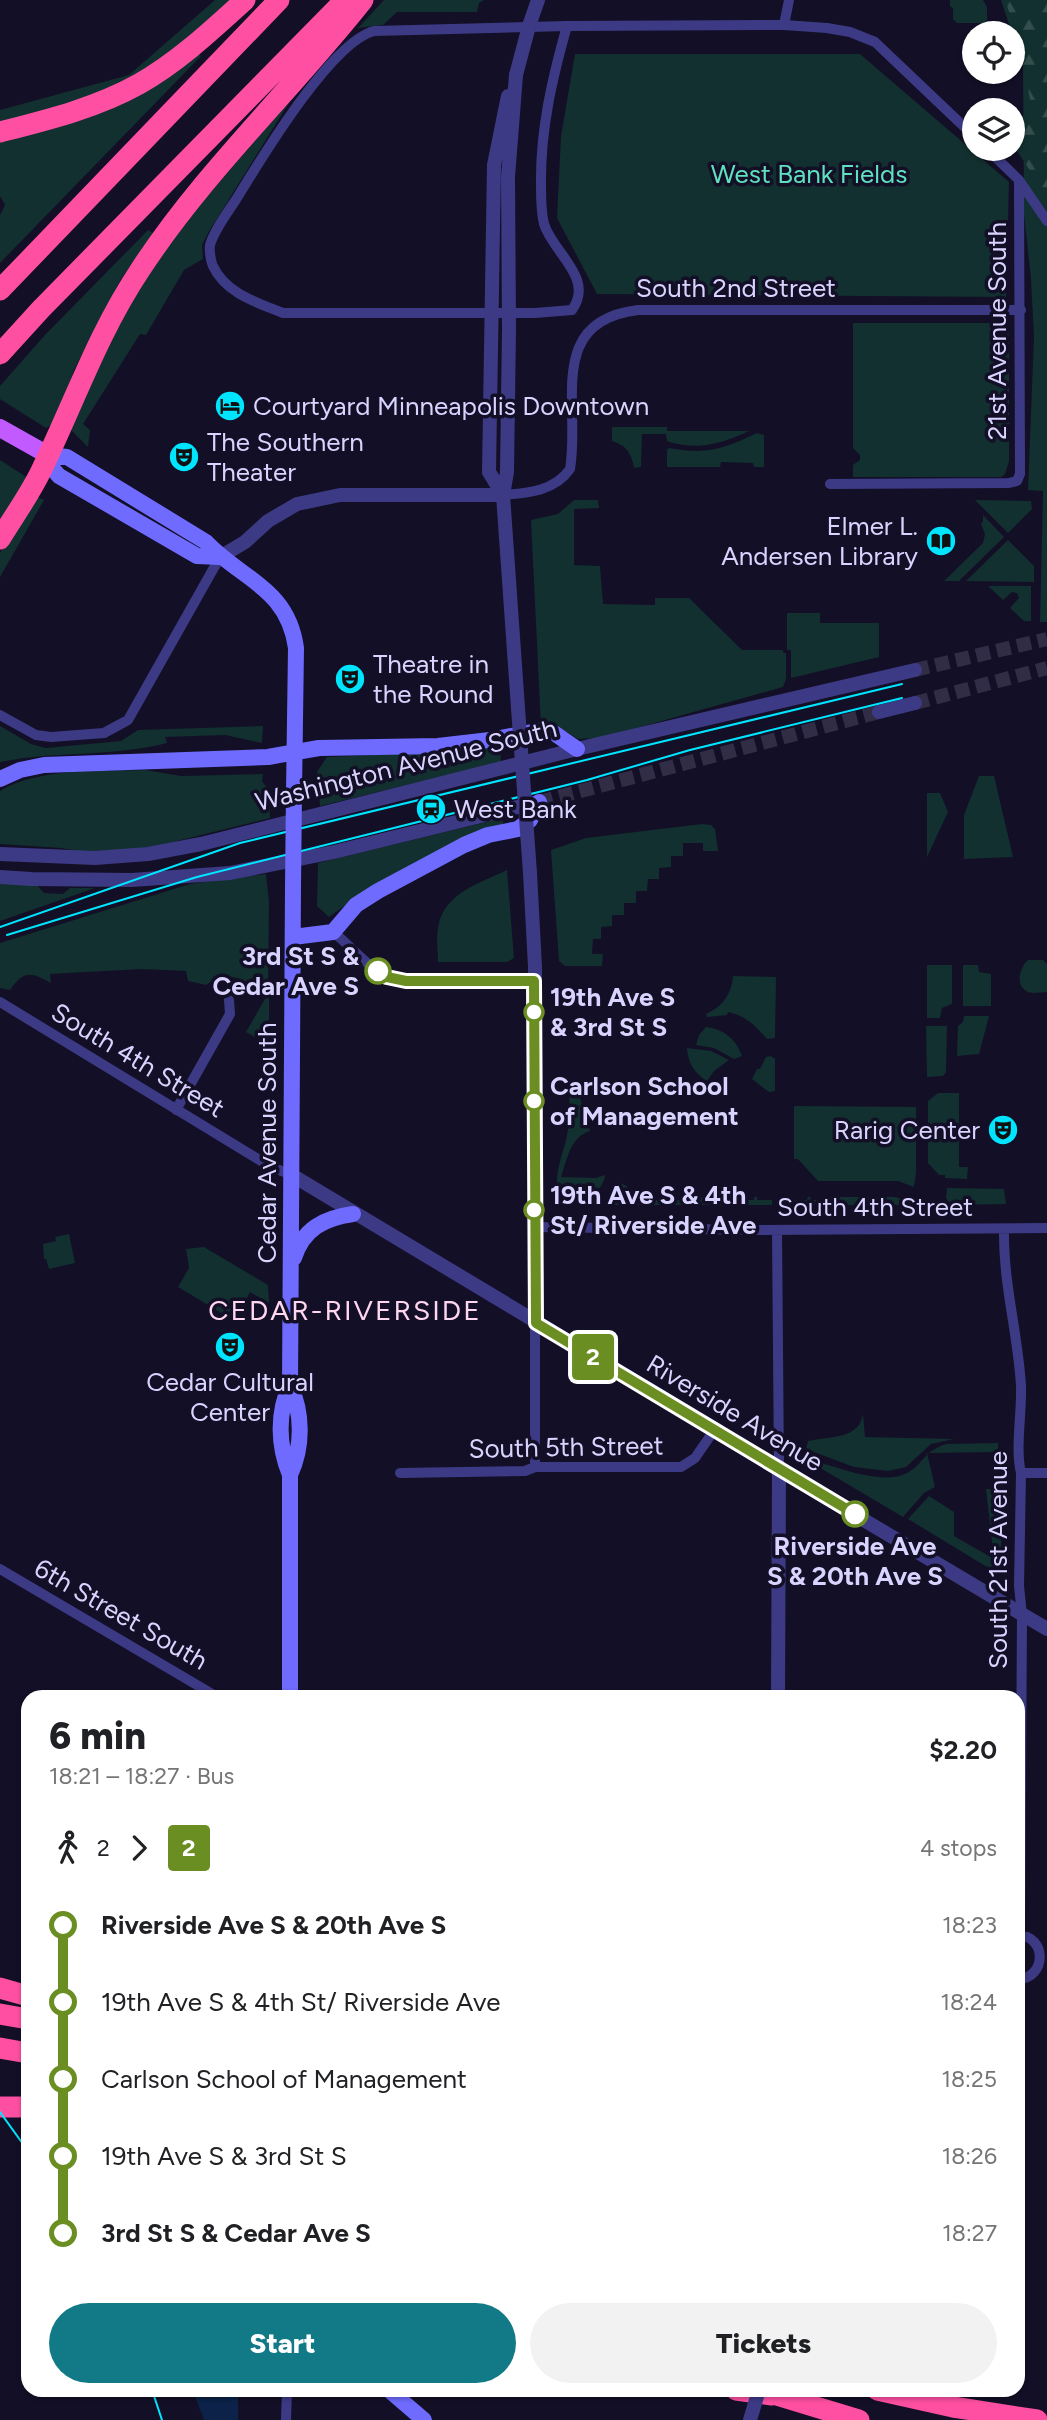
<!DOCTYPE html>
<html lang="en">
<head>
<meta charset="utf-8">
<style>
  :root { --surface:#fff; --page:#f2f2f2; --text:#202124; --muted:#757577; --accent:#127987 }
  body { margin:0; font-family:Figtree,sans-serif; background:var(--page); color:var(--text); height:100vh; display:flex; flex-direction:column; font-size:26px; white-space:nowrap }
  * { box-sizing:border-box; margin:0 }
  p { font-size:23px; color:var(--muted) }
  .icon { flex:none; width:38px; height:38px; fill:none; stroke:currentColor; stroke-width:2; stroke-linecap:round; stroke-linejoin:round }
  .map { position:relative; flex:1; overflow:hidden }
  .details { position:absolute; left:21px; top:1690px; width:1004px; height:707px; display:flex; flex-direction:column; background:var(--surface); border-radius:21px; box-shadow:0 2px 5px #0004 }
  .details>* { flex:none }
  .badge { padding:0 14px; border-radius:5px; font-size:24px; line-height:46px }
  .tools { position:absolute; left:962px; top:21px; display:grid; gap:14px }
  .tools a { display:grid; place-items:center; width:63px; height:63px; border-radius:50%; background:var(--surface); box-shadow:0 2px 5px #0004; font-size:35px }
  .map>.badge { position:absolute; translate:-50% -50%; box-shadow:0 0 0 4px #fff }
  .legs { display:flex; align-items:center; gap:10px; height:77px; padding:0 28px; font-size:23px }
  .legs p { margin-inline-start:auto }
  .head { display:flex; align-items:center; justify-content:space-between; height:119px; padding:0 28px }
  h1 { font-size:38px; font-weight:800; line-height:52px }
  .primary-button { display:flex; gap:14px; margin-top:auto; padding:14px 28px }
  .primary-button a { flex:1; height:80px; border-radius:42px; background:var(--accent); color:#fff; font-size:28px; font-weight:800; line-height:80px; text-align:center }
  .primary-button a+a { background:var(--page); color:var(--text) }
  ul { padding:0 28px; list-style:none }
  li { display:flex; align-items:center; gap:24px; height:77px; font-size:26px }
  li i { display:grid; place-items:center; width:10px; height:100%; margin:0 9px; background:currentColor }
  li i::after { content:''; width:18px; height:18px; margin:-9px; border:5px solid; border-radius:50%; background:var(--surface) }
  li p { margin-inline-start:auto }
  li:first-child i { background:linear-gradient(#0000 50%,currentColor 0) }
  li:last-child i { background:linear-gradient(currentColor 50%,#0000 0) }
  .map>svg:first-child { display:block }
  .green { fill:#12302f }
  .forest { fill:url(#forest-firs) }
  .water { fill:#0c2248 }
  .lines { fill:none; stroke-linecap:round; stroke-linejoin:round }
  .tertiary-tunnel { stroke:#312d47; stroke-width:14; stroke-dasharray:14 7; stroke-linecap:butt }
  .minor { stroke:#3d3a85; stroke-width:10 }
  .tertiary { stroke:#3d3a85; stroke-width:14 }
  .secondary { stroke:#6f6bff; stroke-width:16 }
  .primary { stroke:#c25bff; stroke-width:18 }
  .motorway { stroke:#ff4fa3; stroke-width:21 }
  .tram { stroke:#00e5ff; stroke-width:2 }
  .tertiary-bridge { stroke:#3d3a85; stroke-width:14 }
  .secondary-bridge { stroke:#6f6bff; stroke-width:16 }
  .line-1-casing { stroke:#fff; stroke-width:16 }
  .line-1 { stroke:#6b8e23; stroke-width:10 }
  .stop-1-dot { fill:#fff; stroke:#6b8e23; stroke-width:3.5 }
  .labels { text-anchor:middle; stroke-width:7; stroke-linejoin:round; paint-order:stroke }
  .park-label { font-size:26px; fill:#5fe0c0; stroke:#130f26 }
  .street-label { font-size:26px; fill:#d9d4ff; stroke:#130f26 }
  .poi-label { font-size:26px; fill:#d9d4ff; stroke:#130f26; text-anchor:start }
  .stop-label { font-size:26px; font-weight:bold; fill:#d9d4ff; stroke:#130f26; text-anchor:start }
  .neighbourhood-label { font-size:28px; letter-spacing:2px; fill:#ffd6f0; stroke:#130f26 }
</style>
</head>
<body>
<div class="map">
<svg width="1047" height="2420" viewBox="0 0 1047 2420">
  <defs>
    <pattern id="forest-firs" width="22" height="20" patternUnits="userSpaceOnUse" patternTransform="scale(1.75)"><rect width="22" height="20" fill="#12302f"/><path d="M5 1l3.5 6h-7zM16 11l3.5 6h-7z" fill="#344d4e"/></pattern>
  </defs>
  <rect width="100%" height="100%" fill="#130f26"/>
  <path class="green" d="M215,0H237L208,27L111,93L0,124V110L129,75Z
    M384,0H484L479,3L477,12H397L383,25L358,28Z
    M950,0H983L987,7V20L984,23H957L953,19V8L950,6Z
    M1001,0H1047V622H1040L1043,491L1028,490L1034,337L1031,279L1024,214L1023,66Z
    M195,51L201,56L0,263V215L5,205L0,196V140Z
    M575,54H860L1009,182L1006,297L597,294L557,218L561,136Z
    M290,101L208,233L202,245L203,259L184,270L146,335L140,334L83,424L90,430L88,447L71,430L67,429L92,365L161,249Z
    M148,230L153,233L121,279L91,337L74,370L57,422L46,428L0,399V386L45,335Z
    M853,323H998L1006,329L1009,334V461L1005,474L1001,477H853V465L860,460V455L853,448Z
    M612,427H667V431H749C721,444 696,451 667,441L666,434H642L641,467L634,468C632,454 626,445 612,441Z
    M757,433L764,435V467H754L753,463L721,462L720,467H667V450L669,448C706,455 724,449 757,433Z
    M0,460L28,478L0,521Z
    M35,496L44,500L0,577V553Z
    M574,500H598L599,508L574,509V565L600,566L603,604L655,605V598H689L742,650H783V653H786V679L783,687L601,738L578,739L567,732L541,727L531,520L558,514Z
    M975,500L1031,501L1032,509L1008,533Z
    M983,515L1004,537L959,581H944L983,543L985,534L981,524L983,522Z
    M1008,540L1034,566V582L966,581Z
    M988,586H1031V621H1024L1010,608L1019,598L1017,593L1012,592L1003,600Z
    M787,613H820V623H879V657L791,678V650H787Z
    M0,726L31,744L46,748L121,741L138,730L263,726L262,743L225,735L165,737L167,743C112,757 55,751 0,762Z
    M500,743L501,762L320,806L317,772L327,757L399,754Z
    M145,770L181,776L263,774L262,781L269,791L270,818L161,845L128,850L92,853L61,848L0,844V791C40,767 99,772 145,770Z
    M979,776H994L1013,857L964,859V815Z
    M927,793H940L948,812L927,857Z
    M503,818V828L351,901L329,917L317,906L318,863Z
    M702,824L711,825L715,829L718,851H703V843H683V856H671V867L659,868V879H648L647,891H636V903H624V915H612V926L601,927V939H593L592,954H603L602,966H565L559,961L551,850L586,838Z
    M507,870L514,958L507,962H438C438,951 436,939 438,928C443,893 480,883 507,870Z
    M266,874L269,902L268,985L262,997C246,978 228,969 206,985L188,981L186,971L141,969L50,974L51,983C31,972 24,970 10,990L0,988V943L190,884Z
    M0,881L37,885L44,893L63,894L70,888H95L0,921Z
    M1028,960H1043L1047,964V992C1042,992 1032,994 1028,992C1014,986 1020,967 1028,960Z
    M927,965H952V1004L942,1008L940,1018H927Z
    M963,965H978L979,972L991,974V1006H963Z
    M733,976L776,977L775,1038L767,1039C755,1025 746,1016 728,1012L727,1015L707,1017L706,1014C722,1007 732,994 733,976Z
    M269,992V1045L246,1032Z
    M964,1016H989L979,1054L957,1056L958,1026L963,1022Z
    M926,1026H947L946,1072L943,1076L927,1077Z
    M706,1027C724,1029 736,1039 742,1056L734,1059L714,1048L696,1045L699,1035Z
    M687,1048L711,1051L729,1060L714,1071L707,1081C694,1073 688,1063 687,1048Z
    M771,1056L775,1059V1091L769,1092L752,1079L757,1069H760L766,1057Z
    M938,1093H959V1167H968L967,1179L945,1178V1175H939L928,1163V1101Z
    M569,1094L580,1098L590,1131C570,1137 567,1160 561,1177L596,1178L605,1175C604,1193 579,1203 564,1201C548,1184 564,1154 567,1135C570,1121 570,1108 569,1094Z
    M794,1106L916,1107V1173L914,1187L898,1181H818L798,1159H794Z
    M621,1183L628,1187L622,1200H700L701,1197H739L740,1200H754V1197H757V1200H772V1205H612L607,1201Z
    M947,1188L1004,1189L1006,1204L951,1205L946,1198Z
    M808,1197H810L811,1200H825V1197H895L906,1200L903,1205H794V1200H807Z
    M69,1234L75,1263L49,1269L46,1259H44L43,1244L56,1241L55,1237Z
    M204,1247L268,1285L269,1303L250,1292L241,1309L235,1305L228,1317L178,1287L189,1268L186,1249Z
    M863,1414L865,1437L954,1439L931,1444L906,1467L888,1471L854,1467L806,1449L808,1441C829,1436 859,1440 863,1414Z
    M998,1443V1452L927,1453L935,1487L924,1493L903,1517L805,1459C833,1464 880,1487 907,1473C924,1464 922,1452 946,1444Z
    M986,1489H1002L1001,1570L997,1573L908,1519L929,1496L954,1512V1536L994,1559Z"/>
  <path class="forest" d="M1005,0H1047V196L1013,145V121L1032,111L1020,43Z"/>
  <path class="water" d="M193,2391H238V2420H204Z"/>
  <g class="lines">
    <path class="tertiary-tunnel" d="M915,670L1047,639
      M915,703L1047,668
      M539,802L879,712"/>
    <path class="minor" d="M784,25L789,0
      M567,26C552,79 540,131 541,186C541,199 541,212 544,224C553,253 595,278 572,310L535,313H283C258,303 225,293 213,266C211,262 209,250 210,245C214,230 228,212 237,198C261,159 331,42 374,31L567,26L784,25L827,28L850,32L875,42L975,137
      M987,149L1019,180L1047,221
      M830,484L1009,483L1017,481L1020,474L1019,180
      M503,495C528,493 555,491 570,469C581,406 545,321 638,310H1021
      M0,715L36,735L51,737L104,733L128,720L220,557
      M333,932C350,945 365,965 383,974C407,988 502,981 534,981
      M0,1002L271,1167L290,1174
      M176,1110L230,1014L229,1000
      M535,1227L762,1230L1047,1228
      M1004,1229C1003,1284 1018,1333 1021,1386C1022,1413 1015,1449 1021,1473L1019,1586L1022,1615L1020,1934
      M777,1230L779,1469
      M535,1467V1323
      M400,1473L525,1471L535,1467H681L695,1458L715,1429
      M1021,1473H1047
      M0,1569L219,1698
      M1018,1935C1047,1936 1047,1978 1018,1979
      M1018,2098L1019,1979
      M286,2420L287,2390"/>
    <path class="tertiary" d="M529,26L538,0
      M516,75L508,177L509,329L507,472L503,495L518,708
      M503,495L489,472L494,165L508,96
      M220,557L245,542L268,521L297,504L340,495H503
      M879,712L915,703
      M0,854L95,858L148,854L201,844L577,749L915,670
      M530,873L535,967V1323
      M0,877L31,879L132,880L230,873L334,852L534,803
      M290,1174L715,1429L758,1457L1047,1629
      M778,1698L779,1469"/>
    <path class="secondary" d="M220,557L197,556L59,476L52,468L48,455L67,457L206,542C242,580 288,588 296,648L294,792
      M0,779L20,770L44,765L268,757L319,748L438,746L490,740L537,731L554,733L577,749
      M293,937L333,932L356,905L378,891L464,845L488,835L518,829L530,820L539,802
      M294,1258C303,1229 324,1218 353,1214
      M290,1475C303,1447 303,1413 290,1385L293,887
      M290,1698V1475C278,1446 277,1413 290,1385
      M389,2390L424,2420"/>
    <path class="primary" d="M0,428L48,455"/>
    <path class="motorway" d="M0,132C47,120 96,108 139,84C178,62 212,30 245,0
      M0,290L279,0
      M0,354L41,309L345,0
      M0,539C14,516 30,494 41,471C74,403 98,333 140,270C204,172 291,91 363,0
      M0,1988L28,1996
      M0,2014L28,2019
      M0,2048L28,2053
      M0,2107H28
      M736,2390L772,2395
      M760,2390L859,2420
      M877,2390L953,2407L1037,2420"/>
    <path class="tram" d="M0,927L240,843L902,684
      M7,935L197,877L587,780L690,750L902,698
      M0,2112L28,2151
      M152,2390L162,2420"/>
    <path class="tertiary-bridge" d="M516,75L529,26
      M518,708L530,873
      M750,2420L759,2390"/>
    <path class="secondary-bridge" d="M293,887L294,792"/>
  </g>
  <g class="lines">
    <g class="line-1-casing">
      <path id="line-1" d="M378,971L387,977L406,981H534L536,1323L855,1514"/>
    </g>
    <use href="#line-1" class="line-1"/>
  </g>
  <defs>
    <g id="hotel-disc" transform="scale(1.575)"><circle r="9.5" fill="#00e5ff" stroke="#130f26"/><path d="M-6-4.5h1.5V1H6V5H4.5V3h-9V5H-6ZM-4 0a1.8 1.8 0 1 1 3.6 0ZM.5 0V-2.5h3Q6-2.5 6 0Z" fill="#111"/></g>
    <g id="theatre-disc" transform="scale(1.575)"><circle r="9.5" fill="#00e5ff" stroke="#130f26"/><path d="M-5-5.5Q0-4 5-5.5V0Q5 5 0 6Q-5 5-5 0ZM-3.3-2.5H-1v1.5H-3.3ZM1-2.5H3.3v1.5H1ZM-2.8 1Q0 5.5 2.8 1Z" fill="#111"/></g>
    <g id="library-disc" transform="scale(1.575)"><circle r="9.5" fill="#00e5ff" stroke="#130f26"/><path d="M-6-4Q-3-5.5-.7-3.5V5Q-3 3-6 4ZM6-4Q3-5.5 .7-3.5V5Q3 3 6 4Z" fill="#111"/></g>
    <g id="station-disc" transform="scale(1.575)"><circle r="9.5" fill="#00e5ff" stroke="#130f26"/><path d="M-3-6H3Q5-6 5-4V2Q5 4 3 4L4.5 6H3L1.5 4h-3L-3 6H-4.5L-3 4Q-5 4-5 2V-4Q-5-6-3-6ZM-3.5-4v3h7v-3ZM-3.5 1v1.5H-2V1ZM2 1v1.5H3.5V1Z" fill="#111"/></g>
  </defs>
  <g fill-rule="evenodd">
    <use href="#hotel-disc" x="230" y="406"/>
    <use href="#theatre-disc" x="184" y="457"/>
    <use href="#library-disc" x="941" y="541"/>
    <use href="#theatre-disc" x="350" y="679"/>
    <use href="#station-disc" x="431" y="809"/>
    <use href="#theatre-disc" x="1003" y="1130"/>
    <use href="#theatre-disc" x="230" y="1347"/>
  </g>
  <g class="stop-1-dot">
    <circle cx="378" cy="971" r="12"/>
    <circle cx="534" cy="1012" r="9"/>
    <circle cx="534" cy="1101" r="9"/>
    <circle cx="534" cy="1210" r="9"/>
    <circle cx="855" cy="1514" r="12"/>
  </g>
  <g class="labels">
    <g class="park-label">
      <text x="809" y="183">West Bank Fields</text>
    </g>
    <g class="street-label">
      <text x="736" y="297">South 2nd Street</text>
      <text transform="translate(997 331) rotate(-90)" y="9">21st Avenue South</text>
      <text transform="translate(406 765) rotate(-14)" y="9">Washington Avenue South</text>
      <text transform="translate(138 1060) rotate(31)" y="9">South 4th Street</text>
      <text transform="translate(267 1143) rotate(-90)" y="9">Cedar Avenue South</text>
      <text x="875" y="1216">South 4th Street</text>
      <text transform="translate(735 1413) rotate(31)" y="9">Riverside Avenue</text>
      <text transform="translate(566 1447) rotate(-1)" y="9">South 5th Street</text>
      <text transform="translate(998 1560) rotate(-90)" y="9">South 21st Avenue</text>
      <text transform="translate(121 1614) rotate(30)" y="9">6th Street South</text>
    </g>
    <g class="poi-label">
      <text x="253" y="415">Courtyard Minneapolis Downtown</text>
      <text x="207" y="451">The Southern<tspan x="207" dy="30">Theater</tspan></text>
      <text x="918" y="535" text-anchor="end">Elmer L.<tspan x="918" dy="30">Andersen Library</tspan></text>
      <text x="373" y="673">Theatre in<tspan x="373" dy="30">the Round</tspan></text>
      <text x="454" y="818">West Bank</text>
      <text x="980" y="1139" text-anchor="end">Rarig Center</text>
      <text x="230" y="1391" text-anchor="middle">Cedar Cultural<tspan x="230" dy="30">Center</tspan></text>
    </g>
    <g class="stop-label">
      <text x="359" y="965" text-anchor="end">3rd St S &amp;<tspan x="359" dy="30">Cedar Ave S</tspan></text>
      <text x="550" y="1006">19th Ave S<tspan x="550" dy="30">&amp; 3rd St S</tspan></text>
      <text x="550" y="1095">Carlson School<tspan x="550" dy="30">of Management</tspan></text>
      <text x="550" y="1204">19th Ave S &amp; 4th<tspan x="550" dy="30">St/ Riverside Ave</tspan></text>
      <text x="855" y="1555" text-anchor="middle">Riverside Ave<tspan x="855" dy="30">S &amp; 20th Ave S</tspan></text>
    </g>
    <g class="neighbourhood-label">
      <text x="345" y="1320">CEDAR-RIVERSIDE</text>
    </g>
  </g>
</svg>
<div class="tools">
<a><svg class="icon" aria-label="locate" viewBox="0 0 24 24"><circle cx="12" cy="12" r="6"/><path d="M12 2v4M12 18v4M2 12h4M18 12h4"/></svg></a>
<a><svg class="icon" aria-label="layers" viewBox="0 0 24 24"><path d="M12 4l9 5-9 5-9-5zM3 14l9 5 9-5"/></svg></a>
</div>
<b class="badge" style="left:593px;top:1357px;background:#6b8e23;color:#fff">2</b>
<section class="details">
<div class="head"><div><h1>6 min</h1><p>18:21 – 18:27 · Bus</p></div><b>$2.20</b></div>
<div class="legs"><svg class="icon" aria-label="walk" viewBox="0 0 24 24"><circle cx="13" cy="4" r="2"/><path d="M13 8l-2 6 4 7M11 14l-3 7M7 12l3-4h3l4 4"/></svg>2<svg class="icon" aria-label="forward" viewBox="0 0 24 24"><path d="M9 5l7 7-7 7"/></svg><b class="badge" style="background:#6b8e23;color:#fff">2</b><p>4 stops</p></div>
<ul>
<li><i style="color:#6b8e23"></i><b>Riverside Ave S &amp; 20th Ave S</b><p>18:23</p></li>
<li><i style="color:#6b8e23"></i><span>19th Ave S &amp; 4th St/ Riverside Ave</span><p>18:24</p></li>
<li><i style="color:#6b8e23"></i><span>Carlson School of Management</span><p>18:25</p></li>
<li><i style="color:#6b8e23"></i><span>19th Ave S &amp; 3rd St S</span><p>18:26</p></li>
<li><i style="color:#6b8e23"></i><b>3rd St S &amp; Cedar Ave S</b><p>18:27</p></li>
</ul>
<div class="primary-button"><a>Start</a><a>Tickets</a></div>
</section>
</div>
</body>
</html>
